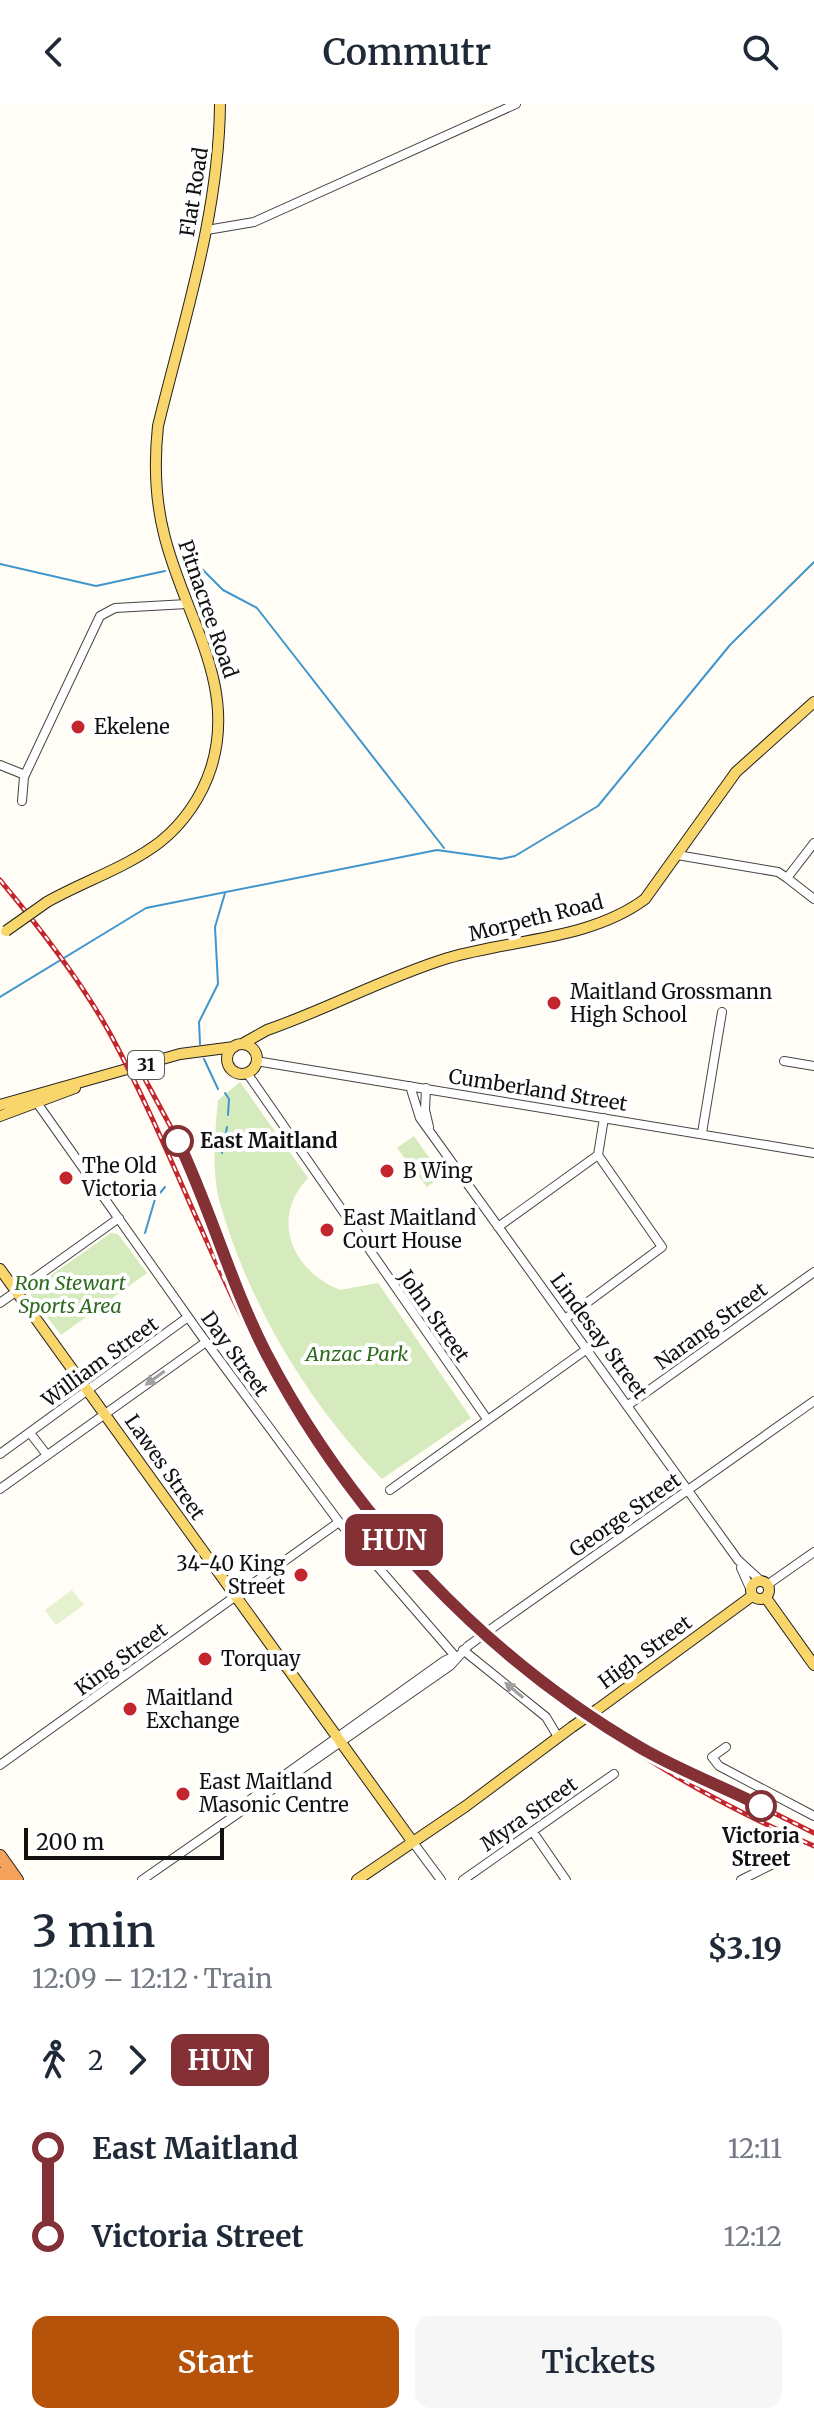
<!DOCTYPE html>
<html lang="en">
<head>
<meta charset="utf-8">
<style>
  :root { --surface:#fff; --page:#f6f6f7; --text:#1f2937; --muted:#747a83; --accent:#b45309 }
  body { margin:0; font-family:Merriweather,serif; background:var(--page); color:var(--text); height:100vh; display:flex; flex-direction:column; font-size:30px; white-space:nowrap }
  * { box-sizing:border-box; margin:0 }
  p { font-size:26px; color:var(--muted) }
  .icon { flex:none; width:44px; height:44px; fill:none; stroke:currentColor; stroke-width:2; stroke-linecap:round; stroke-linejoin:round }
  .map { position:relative; height:1776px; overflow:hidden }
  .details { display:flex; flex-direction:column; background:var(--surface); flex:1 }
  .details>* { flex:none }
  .badge { padding:0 16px; border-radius:12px; font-size:28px; line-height:52px }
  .scale { position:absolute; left:24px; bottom:20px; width:200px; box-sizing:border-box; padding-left:8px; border:4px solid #111; border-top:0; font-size:22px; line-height:28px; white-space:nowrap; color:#111; -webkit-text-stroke:6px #fff; paint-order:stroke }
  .map>.badge { position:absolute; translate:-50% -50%; box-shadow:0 0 0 4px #fff }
  .legs { display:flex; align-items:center; gap:12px; height:88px; padding:0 32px; font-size:26px }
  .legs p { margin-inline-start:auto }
  .overview { display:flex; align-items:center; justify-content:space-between; height:136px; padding:0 32px }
  h1 { font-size:44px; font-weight:600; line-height:60px }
  .button { display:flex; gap:16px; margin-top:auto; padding:16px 32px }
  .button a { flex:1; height:92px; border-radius:16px; background:var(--accent); color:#fff; font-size:32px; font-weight:600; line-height:92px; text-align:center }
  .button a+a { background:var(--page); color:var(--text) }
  ul { padding:0 32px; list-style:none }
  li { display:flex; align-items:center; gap:28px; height:88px; font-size:30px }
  li i { display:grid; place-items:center; width:12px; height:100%; margin:0 10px; background:currentColor }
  li i::after { content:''; width:20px; height:20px; margin:-10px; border:6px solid; border-radius:50%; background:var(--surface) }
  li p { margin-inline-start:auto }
  li:first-child i { background:linear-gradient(#0000 50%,currentColor 0) }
  li:last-child i { background:linear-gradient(currentColor 50%,#0000 0) }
  header { display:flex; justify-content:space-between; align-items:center; height:104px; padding:0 32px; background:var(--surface); font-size:36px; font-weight:600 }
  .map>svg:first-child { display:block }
  .green { fill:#d5ebbd }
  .pitch { fill:#e6f2cf }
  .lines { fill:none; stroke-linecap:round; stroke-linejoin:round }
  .stream { stroke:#3f96cf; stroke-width:2 }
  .minor-casing { stroke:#444; stroke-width:10 }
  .major-casing { stroke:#222; stroke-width:12 }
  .highway-casing { stroke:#222; stroke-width:14 }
  .minor { stroke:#fff; stroke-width:8 }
  .major { stroke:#f9d66b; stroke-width:10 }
  .highway { stroke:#f5a25d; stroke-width:12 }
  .rail-casing { stroke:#c4262e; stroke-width:5 }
  .rail { stroke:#fff; stroke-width:2; stroke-dasharray:6; stroke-linecap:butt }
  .minor-bridge-casing { stroke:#444; stroke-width:10; stroke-linecap:butt }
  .major-bridge-casing { stroke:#222; stroke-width:12; stroke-linecap:butt }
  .minor-bridge { stroke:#fff; stroke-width:8 }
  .major-bridge { stroke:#f9d66b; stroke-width:10 }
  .oneway { fill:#a0a0a0 }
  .line-1-casing { stroke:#fff; stroke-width:18 }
  .line-1 { stroke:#833134; stroke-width:12 }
  .poi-dot { fill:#c4262e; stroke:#fff; stroke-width:3 }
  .stop-1-dot { fill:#fff; stroke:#833134; stroke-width:4 }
  .labels { text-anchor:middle; stroke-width:8; stroke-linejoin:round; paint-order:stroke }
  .shield { fill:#fff; stroke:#585858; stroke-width:2 }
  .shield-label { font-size:18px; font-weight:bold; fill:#111 }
  .street-label { font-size:20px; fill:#111; stroke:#fff }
  .poi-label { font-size:20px; fill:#111; stroke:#fff; text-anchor:start }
  .stop-label { font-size:20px; font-weight:bold; fill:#111; stroke:#fff; text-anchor:start }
  .park-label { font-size:20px; font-style:italic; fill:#2f6b1f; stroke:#fff }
</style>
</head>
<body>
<header><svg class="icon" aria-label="back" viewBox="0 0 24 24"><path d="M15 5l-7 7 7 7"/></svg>Commutr<svg class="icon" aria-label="search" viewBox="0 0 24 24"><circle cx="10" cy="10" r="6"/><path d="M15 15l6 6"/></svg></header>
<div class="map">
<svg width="814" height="1776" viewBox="0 0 814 1776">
  <rect width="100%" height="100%" fill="#fffdf5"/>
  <path class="green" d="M240,978L308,1074C270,1114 291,1166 340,1186L378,1179L471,1314L382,1375C309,1300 249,1201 220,1099C211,1066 215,1030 218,996Z
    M414,1032L442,1072L427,1083L397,1044Z
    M111,1129L118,1130L147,1169L61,1231L31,1192L30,1186Z"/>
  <path class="pitch" d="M72,1486L84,1501L56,1521L45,1506Z"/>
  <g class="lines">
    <path class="stream" d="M0,460L96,482L165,467
      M187,463L201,464L223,486L257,504L444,744
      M0,893L146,804L437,746L501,755L515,752L598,702L730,541L814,458
      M200,940L199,918L218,880L215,823L225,789
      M204,955L218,985
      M225,989L229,995L228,1011
      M222,1049L227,1023
      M145,1129L155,1095L165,1083"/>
    <g class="minor-casing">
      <path id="minor" d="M207,126L254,118L516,0
        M0,661L25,671
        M22,697L24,673L100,512L115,504L187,500
        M677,751L778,768L787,774L814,739
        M787,774L814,795
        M256,957L814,1049
        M784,957L814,962
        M247,969L487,1315
        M410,982L420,1014L738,1456L761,1477
        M426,984L425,1006L429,1023
        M35,996L198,1227L339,1418L455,1552
        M702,1029L722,908
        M498,1123L598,1051
        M0,1199L119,1114
        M565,1215L662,1143L598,1051L604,1014
        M627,1302L814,1168
        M30,1329L47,1351
        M0,1350L188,1213
        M0,1385L206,1238
        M390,1386L587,1245
        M741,1464L750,1484
        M767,1481L814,1448
        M498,1520L814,1297
        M463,1546L546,1613L558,1633
        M726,1643L712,1653L719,1662L814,1712
        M0,1661L339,1418
        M244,1700L444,1557L455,1552
        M533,1728L566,1776
        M412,1737L441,1776
        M142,1776L450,1562L468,1542
        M463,1776L614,1670
        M741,1776L771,1761"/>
    </g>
    <g class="major-casing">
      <path id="major" d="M47,798C84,777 126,764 160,738C184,719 202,692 211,664C238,579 183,510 164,430C155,394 154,359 158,322C184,215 219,111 220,0
        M242,940L267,926C328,905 386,873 448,854C512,835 590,836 645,795L736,668L814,598
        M227 955a15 15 0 1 1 30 0a15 15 0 1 1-30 0Z
        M0,1001L180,950L234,943
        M0,1012L75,984
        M0,1165L412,1737
        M751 1486a9 9 0 1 1 18 0a9 9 0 1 1-18 0Z
        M766,1494L814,1561
        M598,1605L752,1492
        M357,1776L466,1702L572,1623"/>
    </g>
    <g class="highway-casing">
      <path id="highway" d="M0,1752L17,1776
        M0,1770L4,1776"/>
    </g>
    <use href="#minor" class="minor"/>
    <use href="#major" class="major"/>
    <use href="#highway" class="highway"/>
    <g class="rail-casing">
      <path id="rail" d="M0,776C41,825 83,879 113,935C161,1025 197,1122 242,1213C363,1454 567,1636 814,1742
        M139,964L174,1029L218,1135
        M696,1670L814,1729"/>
    </g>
    <use href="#rail" class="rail"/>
    <g class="minor-bridge-casing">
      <path id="minor-bridge" d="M468,1542L498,1520"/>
    </g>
    <g class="major-bridge-casing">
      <path id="major-bridge" d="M6,827L47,798
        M572,1623L598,1605"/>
    </g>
    <use href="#minor-bridge" class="minor-bridge"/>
    <use href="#major-bridge" class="major-bridge"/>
  </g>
  <defs><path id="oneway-solid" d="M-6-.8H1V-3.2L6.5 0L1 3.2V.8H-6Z" transform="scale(2)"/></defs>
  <g class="oneway">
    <use href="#oneway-solid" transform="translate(155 1274) rotate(144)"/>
    <use href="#oneway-solid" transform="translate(514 1586) rotate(-140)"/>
  </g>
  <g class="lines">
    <g class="line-1-casing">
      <path id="line-1" d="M178,1037C211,1106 231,1181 266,1249C350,1410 484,1553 641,1644C679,1666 721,1682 761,1702"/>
    </g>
    <use href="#line-1" class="line-1"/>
  </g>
  <g class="poi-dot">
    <circle cx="78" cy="623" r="8"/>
    <circle cx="554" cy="899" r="8"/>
    <circle cx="387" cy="1067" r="8"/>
    <circle cx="66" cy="1074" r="8"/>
    <circle cx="327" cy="1126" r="8"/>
    <circle cx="301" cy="1471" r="8"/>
    <circle cx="205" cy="1555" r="8"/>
    <circle cx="130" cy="1605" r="8"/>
    <circle cx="183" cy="1690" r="8"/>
  </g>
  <g class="stop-1-dot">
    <circle cx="178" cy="1037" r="14"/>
    <circle cx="761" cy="1702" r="14"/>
  </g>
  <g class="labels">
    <rect class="shield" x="128" y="947" width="36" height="28" rx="6"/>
    <g class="shield-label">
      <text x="146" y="967">31</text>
    </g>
    <g class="street-label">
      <text transform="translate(194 88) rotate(-81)" y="7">Flat Road</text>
      <text transform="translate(208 505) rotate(71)" y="7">Pitnacree Road</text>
      <text transform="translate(536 814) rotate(-14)" y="7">Morpeth Road</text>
      <text transform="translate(538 986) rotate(9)" y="7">Cumberland Street</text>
      <text transform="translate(434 1212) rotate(55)" y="7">John Street</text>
      <text transform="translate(711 1222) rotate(-36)" y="7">Narang Street</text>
      <text transform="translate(599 1232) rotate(54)" y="7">Lindesay Street</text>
      <text transform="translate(235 1250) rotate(54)" y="7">Day Street</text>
      <text transform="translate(100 1258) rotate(-36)" y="7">William Street</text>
      <text transform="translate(165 1363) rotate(55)" y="7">Lawes Street</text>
      <text transform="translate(625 1411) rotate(-35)" y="7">George Street</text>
      <text transform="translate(645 1548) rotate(-36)" y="7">High Street</text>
      <text transform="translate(121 1555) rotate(-36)" y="7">King Street</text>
      <text transform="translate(529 1710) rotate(-35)" y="7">Myra Street</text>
    </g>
    <g class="poi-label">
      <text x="94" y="630">Ekelene</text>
      <text x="570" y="895">Maitland Grossmann<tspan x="570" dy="23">High School</tspan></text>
      <text x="82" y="1069">The Old<tspan x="82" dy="23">Victoria</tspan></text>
      <text x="403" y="1074">B Wing</text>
      <text x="343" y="1121">East Maitland<tspan x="343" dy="23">Court House</tspan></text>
      <text x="285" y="1467" text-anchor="end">34-40 King<tspan x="285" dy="23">Street</tspan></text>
      <text x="221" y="1562">Torquay</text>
      <text x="146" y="1601">Maitland<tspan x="146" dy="23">Exchange</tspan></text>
      <text x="199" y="1685">East Maitland<tspan x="199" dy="23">Masonic Centre</tspan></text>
    </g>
    <g class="stop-label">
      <text x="200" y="1044">East Maitland</text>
      <text x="761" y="1739" text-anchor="middle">Victoria<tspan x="761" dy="23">Street</tspan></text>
    </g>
    <g class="park-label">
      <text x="70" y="1186">Ron Stewart<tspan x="70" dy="23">Sports Area</tspan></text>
      <text x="357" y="1257">Anzac Park</text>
    </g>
  </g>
</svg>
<div class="scale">200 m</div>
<b class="badge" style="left:394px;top:1436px;background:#833134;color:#fff">HUN</b>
</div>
<section class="details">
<div class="overview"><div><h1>3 min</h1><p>12:09 – 12:12 · Train</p></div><b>$3.19</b></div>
<div class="legs"><svg class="icon" aria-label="walk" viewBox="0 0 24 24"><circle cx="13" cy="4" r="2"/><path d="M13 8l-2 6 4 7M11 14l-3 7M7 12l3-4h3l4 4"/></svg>2<svg class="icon" aria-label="forward" viewBox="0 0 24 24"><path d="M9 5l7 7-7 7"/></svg><b class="badge" style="background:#833134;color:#fff">HUN</b></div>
<ul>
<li><i style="color:#833134"></i><b>East Maitland</b><p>12:11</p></li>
<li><i style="color:#833134"></i><b>Victoria Street</b><p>12:12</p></li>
</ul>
<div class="button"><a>Start</a><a>Tickets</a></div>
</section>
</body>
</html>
